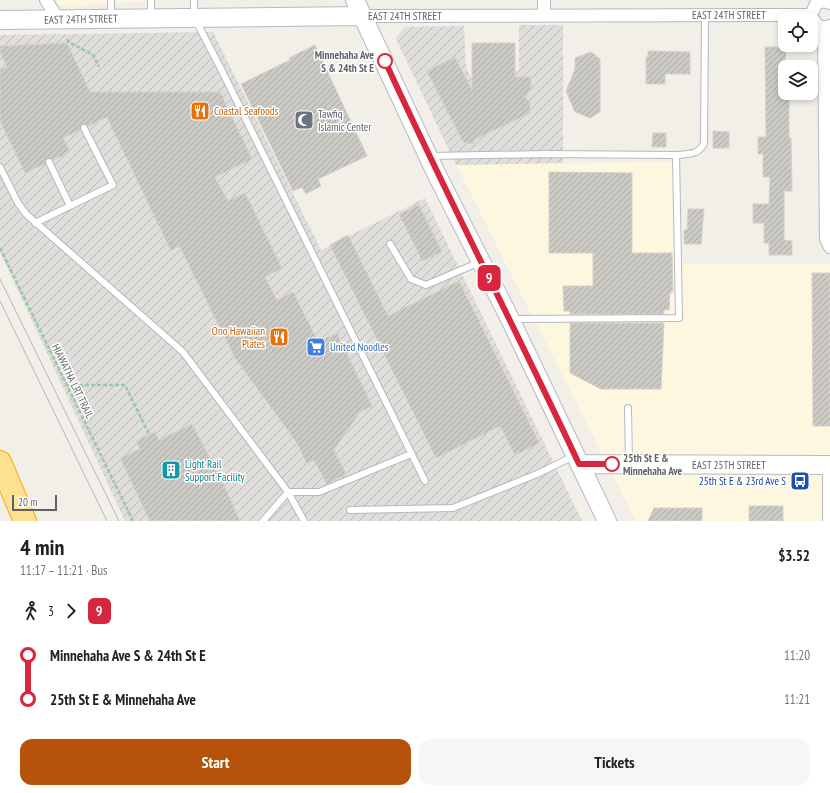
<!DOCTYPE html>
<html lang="en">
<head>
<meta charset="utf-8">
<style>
  :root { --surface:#fff; --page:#f6f6f6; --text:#202124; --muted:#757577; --accent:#b45309 }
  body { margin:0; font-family:"PT Sans Narrow",sans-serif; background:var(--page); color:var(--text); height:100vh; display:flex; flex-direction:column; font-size:15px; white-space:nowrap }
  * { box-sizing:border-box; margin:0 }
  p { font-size:13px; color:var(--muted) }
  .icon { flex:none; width:22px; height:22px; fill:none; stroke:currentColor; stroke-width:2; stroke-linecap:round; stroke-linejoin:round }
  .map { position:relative; height:521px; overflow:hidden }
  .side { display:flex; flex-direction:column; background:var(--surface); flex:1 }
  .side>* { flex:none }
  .badge { padding:0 8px; border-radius:6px; font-size:14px; line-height:26px }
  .tools { position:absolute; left:778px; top:12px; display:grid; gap:8px }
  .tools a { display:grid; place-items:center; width:40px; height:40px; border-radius:8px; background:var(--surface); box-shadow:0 2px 6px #0003; font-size:20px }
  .scale { position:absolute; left:12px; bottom:10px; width:45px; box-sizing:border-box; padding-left:4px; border:2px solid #5f6368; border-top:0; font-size:11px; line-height:14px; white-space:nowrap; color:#5f6368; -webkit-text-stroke:3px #fff; paint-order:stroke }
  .map>.badge { position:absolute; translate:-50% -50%; box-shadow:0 0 0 2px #fff }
  .legs { display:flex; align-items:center; gap:6px; height:44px; padding:0 20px; font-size:13px }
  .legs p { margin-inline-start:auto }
  .head { display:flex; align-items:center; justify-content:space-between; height:68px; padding:0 20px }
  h1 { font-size:22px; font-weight:600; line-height:30px }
  .primary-button { display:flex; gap:8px; margin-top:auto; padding:8px 20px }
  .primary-button a { flex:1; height:46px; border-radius:12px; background:var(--accent); color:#fff; font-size:16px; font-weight:600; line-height:46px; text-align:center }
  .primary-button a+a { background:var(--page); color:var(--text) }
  ul { padding:0 20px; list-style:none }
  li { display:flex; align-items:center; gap:14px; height:44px; font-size:15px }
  li i { display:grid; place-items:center; width:6px; height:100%; margin:0 5px; background:currentColor }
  li i::after { content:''; width:10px; height:10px; margin:-5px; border:3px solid; border-radius:50%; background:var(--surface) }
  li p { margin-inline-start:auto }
  li:first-child i { background:linear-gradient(#0000 50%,currentColor 0) }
  li:last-child i { background:linear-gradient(currentColor 50%,#0000 0) }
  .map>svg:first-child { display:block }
  .commercial { fill:#fef7e0 }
  .industrial { fill:url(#industrial-furrows) }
  .building { fill:url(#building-hatch); stroke:#d6d1c6 }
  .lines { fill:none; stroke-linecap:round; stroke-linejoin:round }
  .lane-casing { stroke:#b5b8bc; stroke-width:8 }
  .street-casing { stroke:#b5b8bc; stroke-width:14 }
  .secondary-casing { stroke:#b6babf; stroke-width:20 }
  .highway-casing { stroke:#f9ab00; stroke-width:24 }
  .path { stroke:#9cc7a9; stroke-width:2.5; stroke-dasharray:4 2; stroke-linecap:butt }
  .lane { stroke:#fff; stroke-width:6 }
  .street { stroke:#fff; stroke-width:12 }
  .secondary { stroke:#fff; stroke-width:18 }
  .highway { stroke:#fde293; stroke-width:22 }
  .tram { stroke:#b6b7b8; stroke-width:1 }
  .line-1-casing { stroke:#fff; stroke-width:9 }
  .line-1 { stroke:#d7263d; stroke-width:6 }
  .stop-1-dot { fill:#fff; stroke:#d7263d; stroke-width:2 }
  .labels { text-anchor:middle; stroke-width:3; stroke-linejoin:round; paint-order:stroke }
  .street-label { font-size:11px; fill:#5f6368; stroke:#fff }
  .stop-label { font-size:11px; font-weight:bold; fill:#5f6368; stroke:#fff; text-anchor:end }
  .food-label { font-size:11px; fill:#c56008; stroke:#fff; text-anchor:start }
  .worship-label { font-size:11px; fill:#5b616d; stroke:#fff; text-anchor:start }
  .shop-label { font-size:11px; fill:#366cbe; stroke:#fff; text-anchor:start }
  .culture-label { font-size:11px; fill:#0d838f; stroke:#fff; text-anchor:start }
  .transit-label { font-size:11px; fill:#164399; stroke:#fff; text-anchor:end }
</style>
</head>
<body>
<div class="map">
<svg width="830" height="521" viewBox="0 0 830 521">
  <defs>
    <pattern id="industrial-furrows" width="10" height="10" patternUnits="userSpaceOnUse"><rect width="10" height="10" fill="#e0deda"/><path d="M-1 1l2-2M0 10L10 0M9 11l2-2" fill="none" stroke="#b9b8b5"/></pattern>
    <pattern id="building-hatch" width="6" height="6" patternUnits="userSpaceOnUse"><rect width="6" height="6" fill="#cccac5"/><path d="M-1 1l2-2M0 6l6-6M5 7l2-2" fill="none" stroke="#a9a8a4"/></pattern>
  </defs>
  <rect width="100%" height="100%" fill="#f1efe8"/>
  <path class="commercial" d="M56,0H177L99,3L71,8L61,5Z
    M674,162L679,264H830V521H636L456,165Z"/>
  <path class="industrial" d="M519,25H563V163L456,165L396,39L397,36L405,27L464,26L466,66L473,83L519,70Z
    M213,32L321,250L425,198L582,521H125L0,252V35Z"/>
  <path class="building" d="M67,43L90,92H220L252,159L215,177L228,201L245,193L282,268L265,277L277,300L293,292L318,342L337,333L372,406L360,412L334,450L346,474L327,484L314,460L307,464L297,443L235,358L179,246L171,251L107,117L88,126L85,124H82L80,130L63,138L70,152L53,160L50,158H47L45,164L25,173L0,121V70L7,67L0,52V46Z
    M472,43H515V77H531V87L525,98L530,102V113L475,139L473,144L463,142L427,71L455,57L472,90Z
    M315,45L367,156L318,179L321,186L306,194L302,187L293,191L241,84L290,60L289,58Z
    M765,47H786L784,88L785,93H789V138H791L792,191H784V240L792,241V255H769V243H764V223H753V204H769L770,177H763V154H758V137H766Z
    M648,51L690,52V74H665V84H646V57H648Z
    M591,52L600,59V112L590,118L575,112L566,91L575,69V58Z
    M713,131L729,132V148H713Z
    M653,133H666V147H652Z
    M549,172L632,173V253H672L673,292L670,293L669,310H664V314H570V311H564L563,286H593V253H549Z
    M419,205L442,252L422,261L399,214Z
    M688,209H704L701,244H684V230H687Z
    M348,235L388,316L459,281L539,443L515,455L500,426L436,458L330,245Z
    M812,273H830V426H813Z
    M570,323H664L661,389H601L570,373Z
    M192,424L222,481L240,521H150L120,458L140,449L136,441L155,432L159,440Z
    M749,506H783V521H749Z
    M654,508H702V521H648Z"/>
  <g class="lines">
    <g class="lane-casing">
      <path id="lane" d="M111,0V17
        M194,0V17L220,67L425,481
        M151,16V0
        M676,155C688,154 699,155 704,143L705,15
        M430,156L546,154L676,155L679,318L513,319
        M49,162L70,206
        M0,167L18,203L26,214L183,352L288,492L263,521
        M35,223L113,185L84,128
        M390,244L411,279L426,285L480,262
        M628,408L629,463
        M288,492H319L411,454
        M288,492L304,521
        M350,510L453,508L537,474L574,456"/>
    </g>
    <g class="street-casing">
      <path id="street" d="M46,0L58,19
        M544,0V16
        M830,3L824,1L816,4L811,15L817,25L824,28L830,26
        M363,16L811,15
        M824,28L826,239L830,247
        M829,521V465"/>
    </g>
    <g class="secondary-casing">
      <path id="secondary" d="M355,0L435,171L510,319L607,521
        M0,20L363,16
        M579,464L830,465"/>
    </g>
    <g class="highway-casing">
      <path id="highway" d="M0,462L25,521"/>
    </g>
    <path class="path" d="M67,39L69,42L93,55L99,67
      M0,248L133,521
      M67,385H125L149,434"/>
    <use href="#lane" class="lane"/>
    <use href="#street" class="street"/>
    <use href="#secondary" class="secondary"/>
    <use href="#highway" class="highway"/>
    <path class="tram" d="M0,279L119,521
      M0,301L107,521"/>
  </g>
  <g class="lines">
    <g class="line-1-casing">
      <path id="line-1" d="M385,61C447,197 516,329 579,464H612"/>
    </g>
    <use href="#line-1" class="line-1"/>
  </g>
  <defs>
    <g id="restaurant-square" transform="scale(1)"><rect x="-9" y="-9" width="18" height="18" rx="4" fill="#e8710a" stroke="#fff"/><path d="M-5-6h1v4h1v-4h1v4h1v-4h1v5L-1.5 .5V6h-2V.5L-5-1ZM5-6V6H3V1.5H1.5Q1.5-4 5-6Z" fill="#fff"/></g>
    <g id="mosque-square" transform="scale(1)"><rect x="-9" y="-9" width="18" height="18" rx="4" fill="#6b7280" stroke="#fff"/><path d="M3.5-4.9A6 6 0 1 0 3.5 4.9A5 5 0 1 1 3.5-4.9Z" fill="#fff"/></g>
    <g id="supermarket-square" transform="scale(1)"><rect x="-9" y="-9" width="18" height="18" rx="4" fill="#3f7fe0" stroke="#fff"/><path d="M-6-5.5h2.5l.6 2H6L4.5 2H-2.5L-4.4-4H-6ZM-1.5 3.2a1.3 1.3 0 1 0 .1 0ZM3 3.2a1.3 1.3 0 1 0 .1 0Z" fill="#fff"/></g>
    <g id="building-square" transform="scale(1)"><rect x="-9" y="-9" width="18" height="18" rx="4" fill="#0f9aa8" stroke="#fff"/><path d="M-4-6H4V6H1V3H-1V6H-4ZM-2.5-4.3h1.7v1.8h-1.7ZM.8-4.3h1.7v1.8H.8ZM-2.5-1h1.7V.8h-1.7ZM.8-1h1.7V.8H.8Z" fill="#fff"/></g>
    <g id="bus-square" transform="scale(1)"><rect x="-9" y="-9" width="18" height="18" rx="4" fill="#1a4fb4" stroke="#fff"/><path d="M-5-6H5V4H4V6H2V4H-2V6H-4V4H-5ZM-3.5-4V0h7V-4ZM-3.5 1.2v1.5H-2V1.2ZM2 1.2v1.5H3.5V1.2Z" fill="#fff"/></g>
  </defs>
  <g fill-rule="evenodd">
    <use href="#restaurant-square" x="200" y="111"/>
    <use href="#mosque-square" x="304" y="120"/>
    <use href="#restaurant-square" x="279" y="337"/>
    <use href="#supermarket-square" x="316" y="347"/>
    <use href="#building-square" x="171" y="470"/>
    <use href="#bus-square" x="800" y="481"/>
  </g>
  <g class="stop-1-dot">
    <circle cx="385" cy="61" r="7"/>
    <circle cx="612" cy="464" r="7"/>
  </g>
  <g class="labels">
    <g class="street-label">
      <text x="729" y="19">EAST 24TH STREET</text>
      <text x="405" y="20">EAST 24TH STREET</text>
      <text transform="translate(81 19) rotate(-1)" y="4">EAST 24TH STREET</text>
      <text transform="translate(73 381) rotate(64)" y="4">HIAWATHA LRT TRAIL</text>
      <text x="729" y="469">EAST 25TH STREET</text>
    </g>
    <g class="stop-label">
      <text x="374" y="59">Minnehaha Ave<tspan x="374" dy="13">S &amp; 24th St E</tspan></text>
      <text x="623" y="462" text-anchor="start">25th St E &amp;<tspan x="623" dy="13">Minnehaha Ave</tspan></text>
    </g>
    <g class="food-label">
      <text x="214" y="115">Coastal Seafoods</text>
      <text x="265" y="335" text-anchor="end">Ono Hawaiian<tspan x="265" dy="13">Plates</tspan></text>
    </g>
    <g class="worship-label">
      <text x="318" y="118">Tawfiq<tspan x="318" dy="13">Islamic Center</tspan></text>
    </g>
    <g class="shop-label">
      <text x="330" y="351">United Noodles</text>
    </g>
    <g class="culture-label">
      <text x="185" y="468">Light Rail<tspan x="185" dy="13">Support Facility</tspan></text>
    </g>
    <g class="transit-label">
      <text x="786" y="485">25th St E &amp; 23rd Ave S</text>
    </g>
  </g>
</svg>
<div class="tools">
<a><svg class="icon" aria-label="locate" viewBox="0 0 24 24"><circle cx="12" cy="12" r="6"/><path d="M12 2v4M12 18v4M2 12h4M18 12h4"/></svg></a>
<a><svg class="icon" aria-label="layers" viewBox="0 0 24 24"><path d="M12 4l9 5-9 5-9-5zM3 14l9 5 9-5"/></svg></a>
</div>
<div class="scale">20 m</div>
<b class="badge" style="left:489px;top:278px;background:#d7263d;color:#fff">9</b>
</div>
<section class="side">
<div class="head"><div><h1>4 min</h1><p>11:17 – 11:21 · Bus</p></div><b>$3.52</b></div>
<div class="legs"><svg class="icon" aria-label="walk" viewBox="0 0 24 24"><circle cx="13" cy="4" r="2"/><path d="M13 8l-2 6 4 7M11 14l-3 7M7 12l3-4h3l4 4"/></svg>3<svg class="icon" aria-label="forward" viewBox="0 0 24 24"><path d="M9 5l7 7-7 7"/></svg><b class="badge" style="background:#d7263d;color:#fff">9</b></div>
<ul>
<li><i style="color:#d7263d"></i><b>Minnehaha Ave S &amp; 24th St E</b><p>11:20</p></li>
<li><i style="color:#d7263d"></i><b>25th St E &amp; Minnehaha Ave</b><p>11:21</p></li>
</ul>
<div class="primary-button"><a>Start</a><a>Tickets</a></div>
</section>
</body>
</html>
